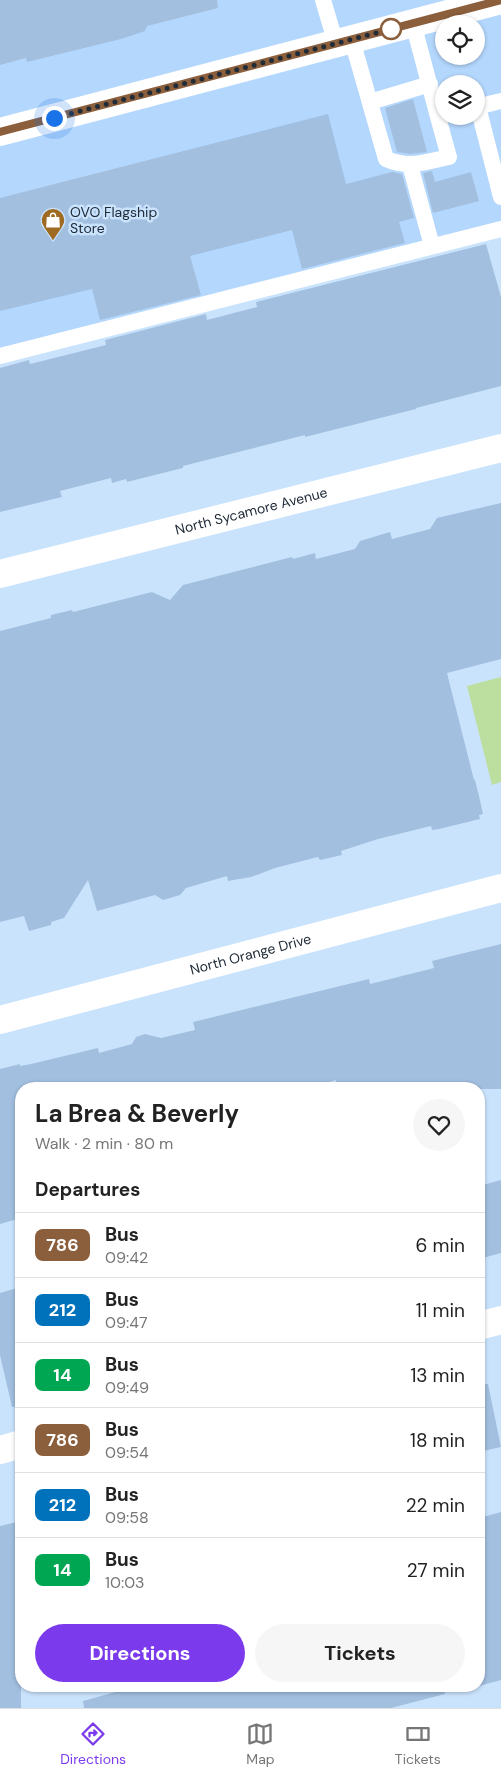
<!DOCTYPE html>
<html lang="en">
<head>
<meta charset="utf-8">
<style>
  :root { --surface:#fff; --page:#f6f6f6; --text:#222; --muted:#767676; --line:#e0e0e0; --accent:#7c3aed }
  body { margin:0; font-family:"DM Sans",sans-serif; background:var(--page); color:var(--text); height:100vh; display:flex; flex-direction:column; font-size:19px; white-space:nowrap }
  * { box-sizing:border-box; margin:0 }
  p { font-size:16px; color:var(--muted) }
  .icon { flex:none; width:28px; height:28px; fill:none; stroke:currentColor; stroke-width:2; stroke-linecap:round; stroke-linejoin:round }
  .map { position:relative; flex:1; overflow:hidden }
  .side { position:absolute; left:15px; top:1082px; width:470px; height:610px; display:flex; flex-direction:column; background:var(--surface); border-radius:20px; box-shadow:0 1px 4px #0004 }
  .side>* { flex:none }
  .badge { padding:0 10px; border-radius:8px; font-size:18px; line-height:32px }
  .controls { position:absolute; left:435px; top:15px; display:grid; gap:10px }
  .controls a { display:grid; place-items:center; width:50px; height:50px; border-radius:50%; background:var(--surface); box-shadow:0 1px 4px #0004; font-size:25px }
  .you { position:absolute; width:25px; height:25px; margin:-12px; border:4px solid #fff; border-radius:50%; background:#1a73e8; box-shadow:0 0 0 8px #1a73e833 }
  .map>.badge { position:absolute; translate:-50% -50%; box-shadow:0 0 0 2px #fff }
  h2 { padding:0 20px; font-size:19px; line-height:45px }
  .round { display:grid; place-items:center; flex:none; width:52px; height:52px; border-radius:26px; background:var(--page) }
  .overview { display:flex; align-items:center; justify-content:space-between; height:85px; padding:0 20px }
  h1 { font-size:24px; font-weight:700; line-height:38px }
  .button { display:flex; gap:10px; margin-top:auto; padding:10px 20px }
  .button a { flex:1; height:58px; border-radius:30px; background:var(--accent); color:#fff; font-size:20px; font-weight:700; line-height:58px; text-align:center }
  .button a+a { background:var(--page); color:var(--text) }
  ul { padding:0; list-style:none }
  li { display:flex; align-items:center; gap:15px; height:65px; padding:0 20px; border-top:1px solid var(--line) }
  li div { flex:1 }
  li b { display:block; font-size:19px }
  li em { font-style:normal }
  li .badge { min-width:55px; font-weight:700; text-align:center }
  .dock { display:flex; justify-content:space-around; align-items:center; height:70px; border-top:1px solid var(--line); background:var(--surface); font-size:14px; color:var(--muted) }
  .dock a { display:grid; justify-items:center; gap:2px }
  .dock .current { color:var(--accent) }
  .map>svg:first-child { display:block }
  .built { fill:#b4d7fd; fill-rule:evenodd }
  .green { fill:#bcde9e }
  .building { fill:#a2bfdf }
  .lines { fill:none; stroke-linecap:round; stroke-linejoin:round }
  .service { stroke:#fff; stroke-width:16 }
  .minor { stroke:#fff; stroke-width:28 }
  .primary { stroke:#fff; stroke-width:28 }
  .line-casing { stroke:#fff; stroke-width:11 }
  .line { stroke:#8b5e3c; stroke-width:8 }
  .walk { stroke:#212c39; stroke-width:5; stroke-dasharray:0 9 }
  .stop-dot { fill:#fff; stroke:#8b5e3c; stroke-width:2.5 }
  .labels { text-anchor:middle; stroke-width:5; stroke-linejoin:round; paint-order:stroke }
  .poi-label { font-size:14px; fill:#212c39; stroke:#cae3fd; text-anchor:start }
  .street-label { font-size:14px; fill:#212c39; stroke:#cae3fd }
</style>
</head>
<body>
<div class="map">
<svg width="501" height="1708" viewBox="0 0 501 1708">
  <rect width="100%" height="100%" fill="#cae3fd"/>
  <path class="built" d="M0,0H501V224L0,349ZM444,24H476V56H444ZM444,84H476V116H444Z"/>
  <path class="green" d="M501,677V782L492,785L467,686Z"/>
  <path class="building" d="M0,0H217L218,8L147,26L145,31L121,39L27,62L26,58L0,65Z
    M413,99L427,152L410,154L397,152L385,108Z
    M328,114L346,184L392,172L402,174L414,218L399,222L405,243L302,269L292,230L190,256L201,295L100,320L92,289L0,311V198Z
    M432,171L435,182L471,172L479,201L433,213L423,173Z
    M486,244L501,297V386L416,408V409L305,437V435L183,466V468L127,482L126,479L112,483L111,478L60,491L62,497L0,512V368L29,360L30,364L106,345L105,340L206,314L207,320L257,307L256,302Z
    M501,503V659L447,673L474,780H475L479,796L483,814L479,815L480,819L439,829L432,830L431,826L378,839L341,851L342,855L320,860L318,857L275,868L251,877L228,881L227,876L186,888L180,895L163,900L155,895L97,911L88,880L64,918L51,922V925L29,931L24,916L0,922V631L51,618V615L72,610L73,612L152,592L170,600L183,585L292,557L293,559L315,553L316,559L355,549L360,541L390,532L392,539L430,529L437,518Z
    M501,944V1089H337L336,1080L304,1089H21V1218L0,1224V1069L20,1064V1066L31,1064L98,1048L99,1053L132,1044L136,1037L145,1034L161,1038L195,1030L193,1022L369,979L370,984L434,968L432,961Z
    M501,1180V1253L479,1259V1186Z
    M21,1287V1406L12,1407L0,1355V1293Z
    M488,1384L501,1447L479,1452V1385Z
    M501,1512V1680L479,1686V1518Z
    M21,1521V1708H0V1526Z
    M137,1686H444L445,1694L391,1708H84L83,1701Z"/>
  <g class="lines">
    <path class="service" d="M323,0L336,44
      M413,23L438,117
      M352,40L386,159C410,169 424,162 449,157L438,117L444,115
      M370,102L430,84
      M476,107L501,101
      M478,107L501,197
      M410,165L432,246
      M0,356L501,229"/>
    <g class="minor">
      <path id="s1" d="M0,574L501,448"/>
      <path id="s2" d="M0,1020L501,888"/>
      <path d="M479,1326L501,1320"/>
      <path d="M0,1450L21,1444"/>
    </g>
    <path class="primary" d="M0,132L501,0"/>
  </g>
  <g class="lines">
    <g class="line-casing">
      <path id="line" d="M0,132L501,0"/>
    </g>
    <use href="#line" class="line"/>
    <path class="walk" d="M54,118L391,29"/>
  </g>
  <defs>
    <g id="shop-pin" transform="scale(1.25)"><path d="M0 17L-7.5 6A9.5 9.5 0 1 1 7.5 6Z" fill="#9f6b23" stroke="#cae3fd"/><path d="M-5-2.5h2.3a2.7 3.5 0 0 1 5.4 0H5L5.5 6h-11ZM-1.5-2.5h3a1.5 2.3 0 0 0-3 0Z" fill="#fff"/></g>
  </defs>
  <g fill-rule="evenodd">
    <use href="#shop-pin" x="53" y="220"/>
  </g>
  <circle class="stop-dot" cx="391" cy="29" r="10"/>
  <g class="labels">
    <g class="poi-label">
      <text x="70" y="217">OVO Flagship<tspan x="70" dy="16">Store</tspan></text>
    </g>
    <g class="street-label">
      <text dy="5" stroke="none"><textPath href="#s1" startOffset="259">North Sycamore Avenue</textPath></text>
      <text dy="5" stroke="none"><textPath href="#s2" startOffset="259">North Orange Drive</textPath></text>
    </g>
  </g>
</svg>
<div class="controls">
<a><svg class="icon" aria-label="locate" viewBox="0 0 24 24"><circle cx="12" cy="12" r="6"/><path d="M12 2v4M12 18v4M2 12h4M18 12h4"/></svg></a>
<a><svg class="icon" aria-label="layers" viewBox="0 0 24 24"><path d="M12 4l9 5-9 5-9-5zM3 14l9 5 9-5"/></svg></a>
</div>
<div class="you" style="left:54px;top:118px"></div>
<section class="side">
<div class="overview"><div><h1>La Brea &amp; Beverly</h1><p>Walk · 2 min · 80 m</p></div><a class="round"><svg class="icon" aria-label="heart" viewBox="0 0 24 24"><path d="M12 20l-8-8c-3-5 5-10 8-4 3-6 11-1 8 4z"/></svg></a></div>
<h2>Departures</h2>
<ul>
<li><span class="badge" style="background:#8b5e3c;color:#fff">786</span><div><b>Bus</b><p>09:42</p></div><em>6 min</em></li>
<li><span class="badge" style="background:#0072bc;color:#fff">212</span><div><b>Bus</b><p>09:47</p></div><em>11 min</em></li>
<li><span class="badge" style="background:#00a651;color:#fff">14</span><div><b>Bus</b><p>09:49</p></div><em>13 min</em></li>
<li><span class="badge" style="background:#8b5e3c;color:#fff">786</span><div><b>Bus</b><p>09:54</p></div><em>18 min</em></li>
<li><span class="badge" style="background:#0072bc;color:#fff">212</span><div><b>Bus</b><p>09:58</p></div><em>22 min</em></li>
<li><span class="badge" style="background:#00a651;color:#fff">14</span><div><b>Bus</b><p>10:03</p></div><em>27 min</em></li>
</ul>
<div class="button"><a>Directions</a><a>Tickets</a></div>
</section>
</div>
<nav class="dock">
<a class="current"><svg class="icon" aria-label="directions" viewBox="0 0 24 24"><path d="M12 3l9 9-9 9-9-9zM9 14v-3h6M13 9l2 2-2 2"/></svg>Directions</a>
<a><svg class="icon" aria-label="map" viewBox="0 0 24 24"><path d="M3 6l6-2 6 2 6-2v14l-6 2-6-2-6 2zM9 4v14M15 6v14"/></svg>Map</a>
<a><svg class="icon" aria-label="tickets" viewBox="0 0 24 24"><path d="M3 7h18v10H3zM15 7v10"/></svg>Tickets</a>
</nav>
</body>
</html>
